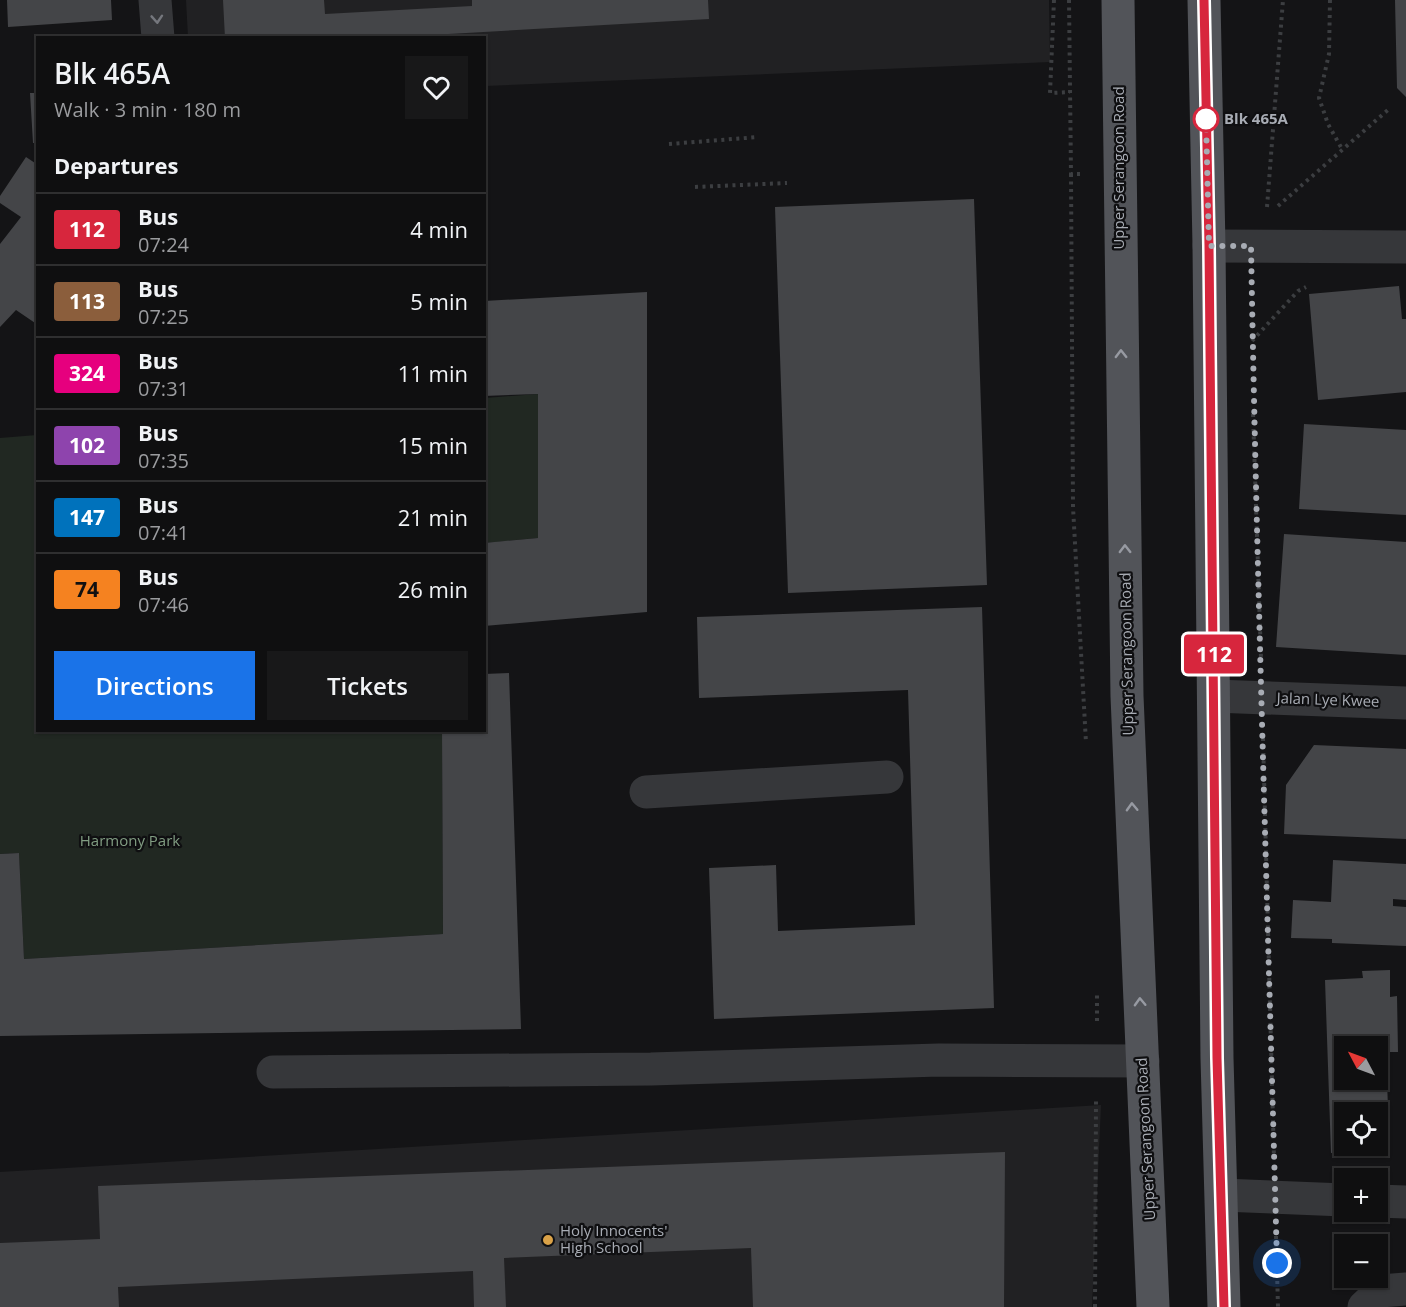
<!DOCTYPE html>
<html lang="en">
<head>
<meta charset="utf-8">
<style>
  :root { --surface:#0f0f10; --page:#181819; --text:#f1f3f6; --muted:#9b9c9f; --line:#2f2f30; --accent:#1a73e8 }
  body { margin:0; font-family:"Open Sans",sans-serif; background:var(--page); color:var(--text); height:100vh; display:flex; flex-direction:column; font-size:22px; white-space:nowrap }
  * { box-sizing:border-box; margin:0 }
  p { font-size:20px; color:var(--muted) }
  .icon { flex:none; width:33px; height:33px; fill:none; stroke:currentColor; stroke-width:2; stroke-linecap:round; stroke-linejoin:round }
  .map { position:relative; flex:1; overflow:hidden }
  .details { position:absolute; left:36px; top:36px; width:450px; height:696px; display:flex; flex-direction:column; background:var(--surface); border-radius:0px; box-shadow:0 2px 4px #0004,0 0 0 2px var(--line) }
  .details>* { flex:none }
  .badge { padding:0 12px; border-radius:4px; font-size:21px; line-height:39px }
  .needle { width:39px; rotate:311deg }
  .tools { position:absolute; left:1334px; top:1036px; display:grid; gap:12px }
  .tools a { display:grid; place-items:center; width:54px; height:54px; border-radius:0px; background:var(--surface); box-shadow:0 2px 4px #0004,0 0 0 2px var(--line); font-size:30px }
  .you { position:absolute; width:30px; height:30px; margin:-15px; border:4px solid #fff; border-radius:50%; background:#1a73e8; box-shadow:0 0 0 9px #1a73e833 }
  .map>.badge { position:absolute; translate:-50% -50%; box-shadow:0 0 0 3px #fff }
  h2 { padding:0 18px; font-size:22px; line-height:54px }
  .round { display:grid; place-items:center; flex:none; width:63px; height:63px; border-radius:0px; background:var(--page) }
  .summary { display:flex; align-items:center; justify-content:space-between; height:102px; padding:0 18px }
  h1 { font-size:28px; font-weight:600; line-height:45px }
  .button { display:flex; gap:12px; margin-top:auto; padding:12px 18px }
  .button a { flex:1; height:69px; border-radius:0px; background:var(--accent); color:#fff; font-size:24px; font-weight:600; line-height:69px; text-align:center }
  .button a+a { background:var(--page); color:var(--text) }
  ul { padding:0; list-style:none }
  li { display:flex; align-items:center; gap:18px; height:72px; padding:0 18px; border-top:2px solid var(--line) }
  li div { flex:1 }
  li b { display:block; font-size:22px }
  li em { font-style:normal }
  li .badge { min-width:66px; font-weight:700; text-align:center }
  .map>svg:first-child { display:block }
  .built { fill:#212123 }
  .green { fill:#212822 }
  .building { fill:#444548; fill-rule:evenodd }
  .lines { fill:none; stroke-linecap:round; stroke-linejoin:round }
  .path { stroke:#3c3e41; stroke-width:4; stroke-dasharray:3 4.5; stroke-linecap:butt }
  .minor { stroke:#36373a; stroke-width:33 }
  .major { stroke:#525459; stroke-width:33 }
  .oneway { stroke:#75777d }
  .oneway2 { stroke:#979aa2 }
  .line-casing { stroke:#fff; stroke-width:14 }
  .line { stroke:#d7263d; stroke-width:9 }
  .walk { stroke:#a8acb4; stroke-width:6; stroke-dasharray:0 10.8 }
  .stop-dot { fill:#fff; stroke:#d7263d; stroke-width:3 }
  .poi-dot { fill:#daa248; stroke:#0f0f11; stroke-width:2 }
  .labels { text-anchor:middle; stroke-width:4.5; stroke-linejoin:round; paint-order:stroke }
  .stop-label { font-size:15px; font-weight:bold; fill:#a8acb4; stroke:#0f0f11; text-anchor:start }
  .street-label { font-size:15px; fill:#a8acb4; stroke:#0f0f11 }
  .park-label { font-size:15px; fill:#819d82; stroke:#0f0f11 }
  .poi-label { font-size:15px; fill:#a8acb4; stroke:#0f0f11; text-anchor:start }
</style>
</head>
<body>
<div class="map">
<svg width="1406" height="1307" viewBox="0 0 1406 1307">
  <rect width="100%" height="100%" fill="#141416"/>
  <path class="built" d="M186,0H1049L1050,62L485,86L484,38L188,37Z
    M1101,1105L1092,1307H0V1172Z"/>
  <path class="green" d="M538,394V538L485,543V398Z
    M37,435L38,730L442,731L443,934L24,959L19,853L0,854V438Z"/>
  <path class="building" d="M7,0H111L112,20L8,27Z
    M223,0H324L325,14L472,6V0H708L709,19L378,38H225Z
    M1395,0H1406V97L1397,88Z
    M30,93H38V143H33Z
    M26,157L38,165V325L16,310L0,327V244L21,217L0,203V196Z
    M974,199L987,585L788,593L775,207Z
    M1399,286L1402,319H1406V392L1318,400L1309,294Z
    M647,292V612L484,626V543L538,538V394L484,396V301Z
    M1304,424L1406,430V515L1299,509Z
    M1284,534L1406,542V655L1276,647Z
    M982,607L994,1008L714,1019L709,868L776,865L778,931L915,925L908,690L699,698L697,617Z
    M509,673L521,1029L0,1036V854L19,853L24,959L443,934L442,730H484V674Z
    M1314,745L1406,749V839L1284,834L1286,785Z
    M1333,860L1406,864V900L1393,899V906L1406,907V946L1332,943V939L1291,938L1293,900L1331,902Z
    M1390,970V997L1397,996L1398,1052H1386L1389,1137H1377V1113H1344V1146H1348V1152L1331,1153L1325,980L1363,978L1362,971ZM1344,1047H1377V1080H1344Z
    M1005,1152L1004,1307H753L751,1248L504,1258L506,1307H474L473,1271L118,1287L119,1307H0V1243L100,1239L98,1186Z"/>
  <g class="lines">
    <path class="path" d="M1054,0L1050,93L1070,92
      M1069,0L1071,174H1082
      M1330,0L1329,54L1319,98L1328,124L1342,149
      M669,144L758,137
      M1071,174L1073,507L1086,743
      M695,187L787,183
      M1278,206L1389,109
      M1267,207L1283,0
      M1252,341L1298,291L1306,287
      M1253,414L1261,658
      M1263,738L1274,1159
      M1097,1021V993
      M1276,1236L1278,1307
      M1355,1245L1356,1237
      M1095,1307L1096,1101"/>
    <path class="minor" d="M155,0L158,38
      M1209,246L1406,247
      M1214,696L1406,703
      M646,792L887,777
      M273,1072L651,1069L939,1060L1143,1061
      M1222,1195L1344,1200
      M1377,1201L1406,1202
      M1364,1307L1381,1291L1406,1289"/>
    <path class="major" d="M1118,0L1127,696L1153,1307
      M1204,0L1209,246L1217,1058L1224,1307"/>
  </g>
  <defs><path id="oneway-chevron" d="M-2-3.5L2.5 0L-2 3.5" fill="none" stroke-width="1.6" stroke-linecap="round" stroke-linejoin="round" transform="scale(1.5)"/></defs>
  <use class="oneway" href="#oneway-chevron" transform="translate(157 19) rotate(86)"/>
  <g class="oneway2">
    <use href="#oneway-chevron" transform="translate(1121 354) rotate(-91)"/>
    <use href="#oneway-chevron" transform="translate(1125 549) rotate(-91)"/>
    <use href="#oneway-chevron" transform="translate(1132 807) rotate(-92)"/>
    <use href="#oneway-chevron" transform="translate(1140 1002) rotate(-92)"/>
  </g>
  <g class="lines">
    <g class="line-casing">
      <path id="line" d="M1204,0L1209,246L1217,1058L1224,1307"/>
    </g>
    <use href="#line" class="line"/>
    <path class="walk" d="M1206,119L1209,246H1251C1257,585 1268,924 1277,1263"/>
  </g>
  <circle class="stop-dot" cx="1206" cy="119" r="12"/>
  <circle class="poi-dot" cx="548" cy="1240" r="6"/>
  <g class="labels">
    <g class="stop-label">
      <text x="1224" y="124">Blk 465A</text>
    </g>
    <g class="street-label">
      <text transform="translate(1119 168) rotate(-90)" y="5">Upper Serangoon Road</text>
      <text transform="translate(1127 654) rotate(-91)" y="5">Upper Serangoon Road</text>
      <text transform="translate(1328 700) rotate(2)" y="5">Jalan Lye Kwee</text>
      <text transform="translate(1146 1139) rotate(-93)" y="5">Upper Serangoon Road</text>
    </g>
    <g class="park-label">
      <text x="130" y="846">Harmony Park</text>
    </g>
    <g class="poi-label">
      <text x="560" y="1236">Holy Innocents'<tspan x="560" dy="17">High School</tspan></text>
    </g>
  </g>
</svg>
<div class="tools">
<a><svg class="needle" viewBox="-14 -14 28 28"><path d="M0-13l5 13h-10z" fill="#e53935"/><path d="M0 13l5-13h-10z" fill="#9b9c9f"/></svg></a>
<a><svg class="icon" aria-label="locate" viewBox="0 0 24 24"><circle cx="12" cy="12" r="6"/><path d="M12 2v4M12 18v4M2 12h4M18 12h4"/></svg></a>
<a>+</a>
<a>−</a>
</div>
<div class="you" style="left:1277px;top:1263px"></div>
<b class="badge" style="left:1214px;top:654px;background:#d7263d;color:#fff">112</b>
<section class="details">
<div class="summary"><div><h1>Blk 465A</h1><p>Walk · 3 min · 180 m</p></div><a class="round"><svg class="icon" aria-label="heart" viewBox="0 0 24 24"><path d="M12 20l-8-8c-3-5 5-10 8-4 3-6 11-1 8 4z"/></svg></a></div>
<h2>Departures</h2>
<ul>
<li><span class="badge" style="background:#d7263d;color:#fff">112</span><div><b>Bus</b><p>07:24</p></div><em>4 min</em></li>
<li><span class="badge" style="background:#8b5e3c;color:#fff">113</span><div><b>Bus</b><p>07:25</p></div><em>5 min</em></li>
<li><span class="badge" style="background:#e6007e;color:#fff">324</span><div><b>Bus</b><p>07:31</p></div><em>11 min</em></li>
<li><span class="badge" style="background:#8e44ad;color:#fff">102</span><div><b>Bus</b><p>07:35</p></div><em>15 min</em></li>
<li><span class="badge" style="background:#0072bc;color:#fff">147</span><div><b>Bus</b><p>07:41</p></div><em>21 min</em></li>
<li><span class="badge" style="background:#f58220;color:#111">74</span><div><b>Bus</b><p>07:46</p></div><em>26 min</em></li>
</ul>
<div class="button"><a>Directions</a><a>Tickets</a></div>
</section>
</div>
</body>
</html>
